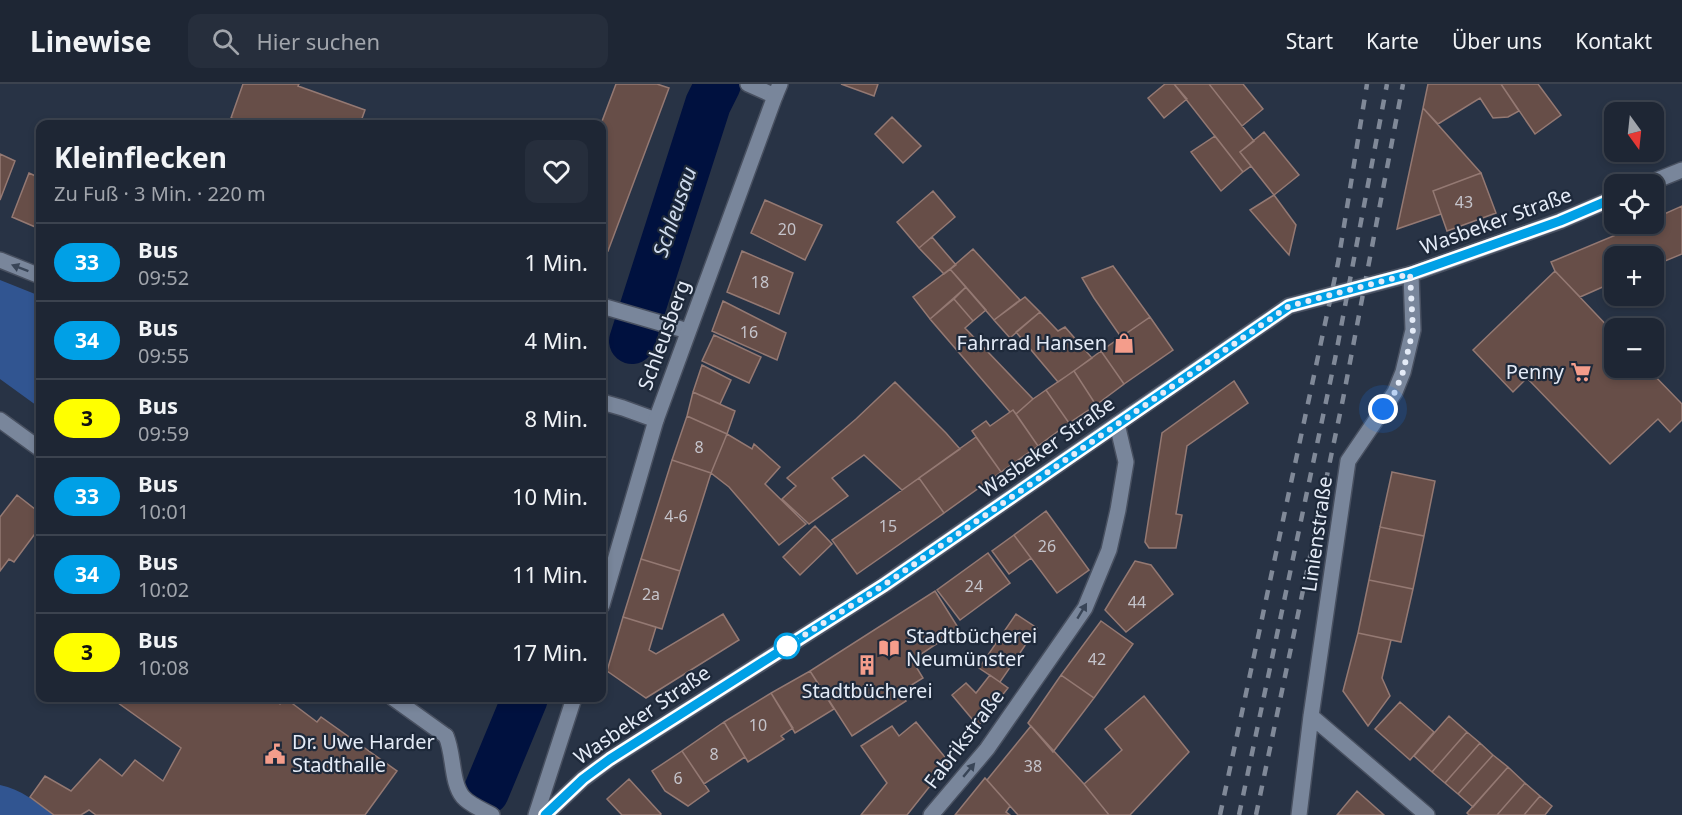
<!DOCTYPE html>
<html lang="de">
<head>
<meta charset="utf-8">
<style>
  :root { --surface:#1e2634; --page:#262e3c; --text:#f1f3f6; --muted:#a1a5ac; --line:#3c434f }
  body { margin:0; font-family:"Noto Sans",sans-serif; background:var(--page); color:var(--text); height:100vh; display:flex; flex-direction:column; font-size:22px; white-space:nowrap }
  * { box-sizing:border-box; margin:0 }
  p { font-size:20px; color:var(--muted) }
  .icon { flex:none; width:33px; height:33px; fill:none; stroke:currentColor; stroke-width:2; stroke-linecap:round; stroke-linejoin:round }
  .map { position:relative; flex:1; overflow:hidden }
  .panel { position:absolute; left:36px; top:36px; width:570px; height:582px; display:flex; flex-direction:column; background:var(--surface); border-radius:12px; box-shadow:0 3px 9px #0003,0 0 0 2px var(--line) }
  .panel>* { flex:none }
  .badge { padding:0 12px; border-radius:20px; font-size:21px; line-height:39px }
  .needle { width:39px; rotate:165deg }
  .controls { position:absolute; left:1604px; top:18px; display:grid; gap:12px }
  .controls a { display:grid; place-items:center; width:60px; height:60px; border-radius:12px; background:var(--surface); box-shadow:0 3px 9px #0003,0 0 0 2px var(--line); font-size:30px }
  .you { position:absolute; width:30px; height:30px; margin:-15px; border:4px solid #fff; border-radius:50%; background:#1a73e8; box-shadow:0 0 0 9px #1a73e833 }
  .map>.badge { position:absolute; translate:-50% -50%; box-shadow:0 0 0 3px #fff }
  .round { display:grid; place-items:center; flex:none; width:63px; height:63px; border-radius:12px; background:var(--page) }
  .head { display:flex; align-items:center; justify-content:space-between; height:102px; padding:0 18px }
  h1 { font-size:28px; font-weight:700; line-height:45px }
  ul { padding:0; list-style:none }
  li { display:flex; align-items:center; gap:18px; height:78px; padding:0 18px; border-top:2px solid var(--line) }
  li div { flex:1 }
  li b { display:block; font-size:22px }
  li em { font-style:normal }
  li .badge { min-width:66px; font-weight:700; text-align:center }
  header { display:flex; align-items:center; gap:36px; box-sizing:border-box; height:84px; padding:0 30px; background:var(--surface); border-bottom:2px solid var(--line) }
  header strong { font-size:28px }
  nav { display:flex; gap:33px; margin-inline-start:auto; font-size:21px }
  .search { width:420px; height:54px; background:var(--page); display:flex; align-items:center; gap:15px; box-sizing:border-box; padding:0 21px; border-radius:12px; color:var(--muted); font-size:22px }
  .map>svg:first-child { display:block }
  .green { fill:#315591 }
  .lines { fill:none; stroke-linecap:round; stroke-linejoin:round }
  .river { stroke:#00113f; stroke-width:46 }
  .building { fill:#674e48; stroke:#947973; stroke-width:1.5 }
  .pedestrian-casing { stroke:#485060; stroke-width:18 }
  .minor-casing { stroke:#485060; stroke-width:18 }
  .tertiary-casing { stroke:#485060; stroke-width:18 }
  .pedestrian { stroke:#79869b; stroke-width:15 }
  .minor { stroke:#79869b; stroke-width:15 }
  .tertiary { stroke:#79869b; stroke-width:15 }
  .rail { stroke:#808998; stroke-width:4.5; stroke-dasharray:10 10; stroke-linecap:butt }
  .oneway { fill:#394557 }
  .line-casing { stroke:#fff; stroke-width:14 }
  .line { stroke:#00a0e6; stroke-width:9 }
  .walk { stroke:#e4ebf7; stroke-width:6; stroke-dasharray:0 10.8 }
  .stop-dot { fill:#fff; stroke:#00a0e6; stroke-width:3 }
  .labels { text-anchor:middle; stroke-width:4.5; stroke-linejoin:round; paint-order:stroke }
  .number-label { font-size:16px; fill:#c5c4cb }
  .street-label { font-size:20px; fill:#e4ebf7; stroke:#1e293a }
  .poi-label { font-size:20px; fill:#e4ebf7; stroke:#1e293a; text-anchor:end }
  .water-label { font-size:21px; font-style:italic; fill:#cfdbee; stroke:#1e293a }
</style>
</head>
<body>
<header>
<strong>Linewise</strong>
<div class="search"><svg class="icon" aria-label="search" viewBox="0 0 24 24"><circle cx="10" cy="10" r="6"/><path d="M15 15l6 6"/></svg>Hier suchen</div>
<nav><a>Start</a><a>Karte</a><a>Über uns</a><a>Kontakt</a></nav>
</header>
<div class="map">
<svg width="1682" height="731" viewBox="0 0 1682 731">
  <rect width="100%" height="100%" fill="#283345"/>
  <path class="green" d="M0,196L40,212V324L0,295Z
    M0,701C21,705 37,719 54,731H0Z"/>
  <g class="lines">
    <path class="river" d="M632,257L708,20L718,0
      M486,708L525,614"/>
  </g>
  <path class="building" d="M243,0H299L298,2L365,26L360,40H251L231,34Z
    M616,0H657L669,4L608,167L602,164L601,40Z
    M841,0H878L874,12Z
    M1165,0H1174L1187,15L1164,34L1148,14Z
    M1174,0H1209L1254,57L1240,68L1251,82L1243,88Z
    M1209,0H1243L1263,25L1242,42Z
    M1428,0H1501L1519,27L1508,33L1493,34L1480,14L1438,40L1423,24Z
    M1501,0H1538L1561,31L1535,50Z
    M1423,24L1481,89L1433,107L1441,130L1397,145Z
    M892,33L921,62L903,79L875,50Z
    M1264,48L1299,91L1274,111L1240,68Z
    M1215,52L1243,88L1221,107L1191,68Z
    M0,70L15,77L0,116Z
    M29,89L40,94V145L12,133Z
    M1481,89L1496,129L1447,147L1433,107Z
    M933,107L955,133L919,164L897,138Z
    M1274,111L1296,141L1289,171L1250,126Z
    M765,116L822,141L805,176L751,149Z
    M1682,122V170L1653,182V172H1614V198L1580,213L1555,187L1551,178L1642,140H1653V135Z
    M932,153L956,181L944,190L919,164Z
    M973,165L1020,216L994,236L950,185Z
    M742,167L793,189L779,230L727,208Z
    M1113,182L1150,233L1121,253L1094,214L1082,194Z
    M950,185L966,203L930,235L913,213Z
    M1555,187L1614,249V284H1647L1682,320V336L1670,348L1658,335L1610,380L1527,294L1513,308L1473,266Z
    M966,203L986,226L973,237L954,215Z
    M1025,213L1040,228L1010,254L994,236Z
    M954,215L973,237L965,244L1033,315L1016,330L1013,326L1010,328L930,235Z
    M723,217L786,249L777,276L712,247Z
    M1040,228L1058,247L1065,243L1092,274L1058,298L1016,248Z
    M1150,233L1173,266L1124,300L1101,267Z
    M714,251L761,273L749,299L702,277Z
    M1101,267L1124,300L1096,321L1074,287Z
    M702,281L731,296L720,320L693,308Z
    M1074,287L1096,321L1069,339L1046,306Z
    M1234,297L1248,319L1187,362L1176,430L1182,431L1176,464H1149L1145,458L1162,349Z
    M895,298L946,349L960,365L902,406L864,371L832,394L848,412L809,440L782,415L796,402L787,394L856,335Z
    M1046,306L1069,339L1038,362L1016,330L1033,315Z
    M693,308L735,327L727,350L687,332Z
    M1013,326L1038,362L1001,388L972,347L986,337L990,342Z
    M687,332L727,350L711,389L672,376Z
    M727,350L752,365L754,360L780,383L765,400L806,440L779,461L729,403L711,389Z
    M976,353L1001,388L944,429L919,394Z
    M672,376L711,389L680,487L641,475Z
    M1392,388L1435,397L1424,452L1380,443Z
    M919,394L944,429L857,490L832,456Z
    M17,411L40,429V443L14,478L9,475L0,487V433Z
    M1046,427L1089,486L1057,509L1014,451Z
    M815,442L832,460L800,491L783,473Z
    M1380,443L1424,452L1413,505L1369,496Z
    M1014,451L1031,474L1009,490L992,467Z
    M988,469L1010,499L960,536L937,506Z
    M641,475L680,487L662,545L623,533Z
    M1135,477L1151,481L1173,510L1126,548L1105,526Z
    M1369,496L1413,505L1401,558L1358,549Z
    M935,507L959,545L912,576L923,594L900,608L906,617L852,652L810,587Z
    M723,530L739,556L646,614L607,587L623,533L656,543L649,566L656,570Z
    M1016,530L1037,544L1000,598L979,584Z
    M1101,537L1133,560L1094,614L1061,591Z
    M1358,549L1391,556L1382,594L1390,612L1368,642L1343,607Z
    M810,587L834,625L795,649L771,609Z
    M990,591L1008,604L978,642L952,611L966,599L976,609Z
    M1061,591L1094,614L1053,668L1028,639Z
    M771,609L793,644L781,652L784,655L748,678L724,638Z
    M1144,612L1189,668L1130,731H1109L1084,700L1122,666L1105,645Z
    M115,614H272L280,620L285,614L317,638L321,633L397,687L365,731H96L89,726L81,731H54L30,713L45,692L71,707L100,675L122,692L135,676L163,697L181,664L114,616Z
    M1400,618L1434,648L1410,676L1375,645Z
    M1449,632L1467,648L1432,688L1414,672Z
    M724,638L745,673L704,700L682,667Z
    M916,638L949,678L907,731H861L887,699L861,662L892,642L899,652Z
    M1031,642L1084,700L1109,731H1018L1010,722L987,696Z
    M1467,648L1480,659L1445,699L1432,688Z
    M1480,659L1493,671L1458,710L1445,699Z
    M682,667L709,707L688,722L665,707L652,687Z
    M1493,671L1508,683L1473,723L1458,710Z
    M1508,683L1525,699L1497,731H1469L1467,729Z
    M985,694L1010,722L1006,728L1010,731H955Z
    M629,695L661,730L660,731H622L607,715Z
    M1525,699L1540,712L1524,731H1497Z
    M1357,707L1384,731H1337Z
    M1540,712L1552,722L1545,731H1524Z"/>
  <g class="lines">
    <g class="pedestrian-casing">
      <path id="pedestrian" d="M393,614L446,652"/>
    </g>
    <g class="minor-casing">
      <path id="minor" d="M748,0L775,12
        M0,176L40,192
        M602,222L688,247
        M602,318L623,324L656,336
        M0,336L40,365
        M1311,632L1427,731
        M446,652C454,669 451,699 463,713C470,721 483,726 492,731
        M931,731L987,665L1085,524L1109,466L1118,426L1126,378L1117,340L1289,222L1411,190L1413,246L1403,288L1395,308L1348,377L1311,632L1299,731"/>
    </g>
    <g class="tertiary-casing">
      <path id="tertiary" d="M1647,100L1682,86
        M1411,190L1560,137L1614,114
        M602,521L656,336L775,12L780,0
        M536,731L574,614
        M545,731L583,695L610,675L884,501L1117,340"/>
    </g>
    <use href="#pedestrian" class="pedestrian"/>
    <use href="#minor" class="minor"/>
    <use href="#tertiary" class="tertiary"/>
    <path class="rail" d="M1220,731L1338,179L1367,0
      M1239,731L1335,275L1387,0
      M1256,731L1343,315L1403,0"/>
  </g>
  <defs><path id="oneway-solid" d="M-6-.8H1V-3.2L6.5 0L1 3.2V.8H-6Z" transform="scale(1.5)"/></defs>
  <g class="oneway">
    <use href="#oneway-solid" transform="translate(20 184) rotate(-159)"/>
    <use href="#oneway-solid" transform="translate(1082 527) rotate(-59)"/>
    <use href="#oneway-solid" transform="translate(969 686) rotate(-50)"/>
  </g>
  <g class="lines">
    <g class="line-casing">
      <path id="line" d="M545,731L583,695L610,675L884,501L1289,222L1410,190L1560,137L1614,114"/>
    </g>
    <use href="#line" class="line"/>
    <path class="walk" d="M787,562L884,501L1289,222L1410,190L1413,246L1403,288L1395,308L1383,325"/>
  </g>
  <defs>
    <g id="shop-bare" transform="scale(1.62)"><path d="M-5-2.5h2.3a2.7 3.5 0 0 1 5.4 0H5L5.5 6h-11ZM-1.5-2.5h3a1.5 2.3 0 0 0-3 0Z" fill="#f49d8b" stroke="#1e293a" stroke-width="2.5" paint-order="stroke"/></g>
    <g id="supermarket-bare" transform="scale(1.62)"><path d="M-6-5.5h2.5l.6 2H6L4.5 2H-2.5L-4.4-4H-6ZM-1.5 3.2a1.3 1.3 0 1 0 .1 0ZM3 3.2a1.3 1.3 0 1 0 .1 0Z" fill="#f49d8b" stroke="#1e293a" stroke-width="2.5" paint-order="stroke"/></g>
    <g id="library-bare" transform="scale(1.62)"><path d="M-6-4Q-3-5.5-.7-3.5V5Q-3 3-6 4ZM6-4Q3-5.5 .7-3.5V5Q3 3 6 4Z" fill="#f49d8b" stroke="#1e293a" stroke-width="2.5" paint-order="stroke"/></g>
    <g id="building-bare" transform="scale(1.62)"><path d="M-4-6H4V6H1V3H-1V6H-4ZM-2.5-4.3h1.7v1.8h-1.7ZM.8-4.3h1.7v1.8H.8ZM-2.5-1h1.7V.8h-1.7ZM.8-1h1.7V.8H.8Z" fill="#f49d8b" stroke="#1e293a" stroke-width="2.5" paint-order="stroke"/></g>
    <g id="civic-bare" transform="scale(1.62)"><path d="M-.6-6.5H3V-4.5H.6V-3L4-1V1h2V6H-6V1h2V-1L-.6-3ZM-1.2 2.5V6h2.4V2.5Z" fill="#f49d8b" stroke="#1e293a" stroke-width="2.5" paint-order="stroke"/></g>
  </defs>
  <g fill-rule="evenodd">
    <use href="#shop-bare" x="1124" y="259"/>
    <use href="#supermarket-bare" x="1581" y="288"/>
    <use href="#library-bare" x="889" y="564"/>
    <use href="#building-bare" x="867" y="581"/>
    <use href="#civic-bare" x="275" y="670"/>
  </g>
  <circle class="stop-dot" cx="787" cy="562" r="12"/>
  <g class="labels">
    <g class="number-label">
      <text x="1464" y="124">43</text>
      <text x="787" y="151">20</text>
      <text x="760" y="204">18</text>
      <text x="749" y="254">16</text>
      <text x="699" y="369">8</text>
      <text x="676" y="438">4-6</text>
      <text x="888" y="448">15</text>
      <text x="1047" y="468">26</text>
      <text x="974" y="508">24</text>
      <text x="651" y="516">2a</text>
      <text x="1137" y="524">44</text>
      <text x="1097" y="581">42</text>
      <text x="758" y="647">10</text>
      <text x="714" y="676">8</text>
      <text x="1033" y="688">38</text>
      <text x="678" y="700">6</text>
    </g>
    <g class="street-label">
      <text transform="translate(1496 137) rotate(-20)" y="7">Wasbeker Straße</text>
      <text transform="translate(664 251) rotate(-70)" y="7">Schleusberg</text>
      <text transform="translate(1047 363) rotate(-35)" y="7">Wasbeker Straße</text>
      <text transform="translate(1317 450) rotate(-82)" y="7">Linienstraße</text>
      <text transform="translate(642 631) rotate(-34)" y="7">Wasbeker Straße</text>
      <text transform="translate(964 655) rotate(-53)" y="7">Fabrikstraße</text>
    </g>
    <g class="poi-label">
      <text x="1107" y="266">Fahrrad Hansen</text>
      <text x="1564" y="295">Penny</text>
      <text x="906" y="559" text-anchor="start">Stadtbücherei<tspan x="906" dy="23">Neumünster</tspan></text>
      <text x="867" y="614" text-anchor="middle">Stadtbücherei</text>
      <text x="292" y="665" text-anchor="start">Dr. Uwe Harder<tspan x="292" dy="23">Stadthalle</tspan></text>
    </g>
    <g class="water-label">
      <text transform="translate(675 128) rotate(-71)" y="7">Schleusau</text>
    </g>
  </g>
</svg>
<div class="controls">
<a><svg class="needle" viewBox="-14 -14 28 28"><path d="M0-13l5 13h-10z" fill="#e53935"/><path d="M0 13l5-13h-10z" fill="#a1a5ac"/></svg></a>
<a><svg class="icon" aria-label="locate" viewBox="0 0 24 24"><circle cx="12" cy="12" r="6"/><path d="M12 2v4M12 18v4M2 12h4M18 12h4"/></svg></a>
<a>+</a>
<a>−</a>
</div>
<div class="you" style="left:1383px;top:325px"></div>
<section class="panel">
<div class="head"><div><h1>Kleinflecken</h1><p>Zu Fuß · 3 Min. · 220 m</p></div><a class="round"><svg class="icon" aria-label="heart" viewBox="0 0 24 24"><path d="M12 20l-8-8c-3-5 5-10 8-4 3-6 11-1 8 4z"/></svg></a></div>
<ul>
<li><span class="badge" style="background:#00a0e6;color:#fff">33</span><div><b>Bus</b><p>09:52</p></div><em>1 Min.</em></li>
<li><span class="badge" style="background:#00a0e6;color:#fff">34</span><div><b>Bus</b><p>09:55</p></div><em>4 Min.</em></li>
<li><span class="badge" style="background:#ff0;color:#111">3</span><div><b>Bus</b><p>09:59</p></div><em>8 Min.</em></li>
<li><span class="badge" style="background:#00a0e6;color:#fff">33</span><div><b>Bus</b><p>10:01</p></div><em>10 Min.</em></li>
<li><span class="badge" style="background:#00a0e6;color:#fff">34</span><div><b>Bus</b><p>10:02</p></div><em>11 Min.</em></li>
<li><span class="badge" style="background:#ff0;color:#111">3</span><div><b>Bus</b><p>10:08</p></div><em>17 Min.</em></li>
</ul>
</section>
</div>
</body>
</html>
